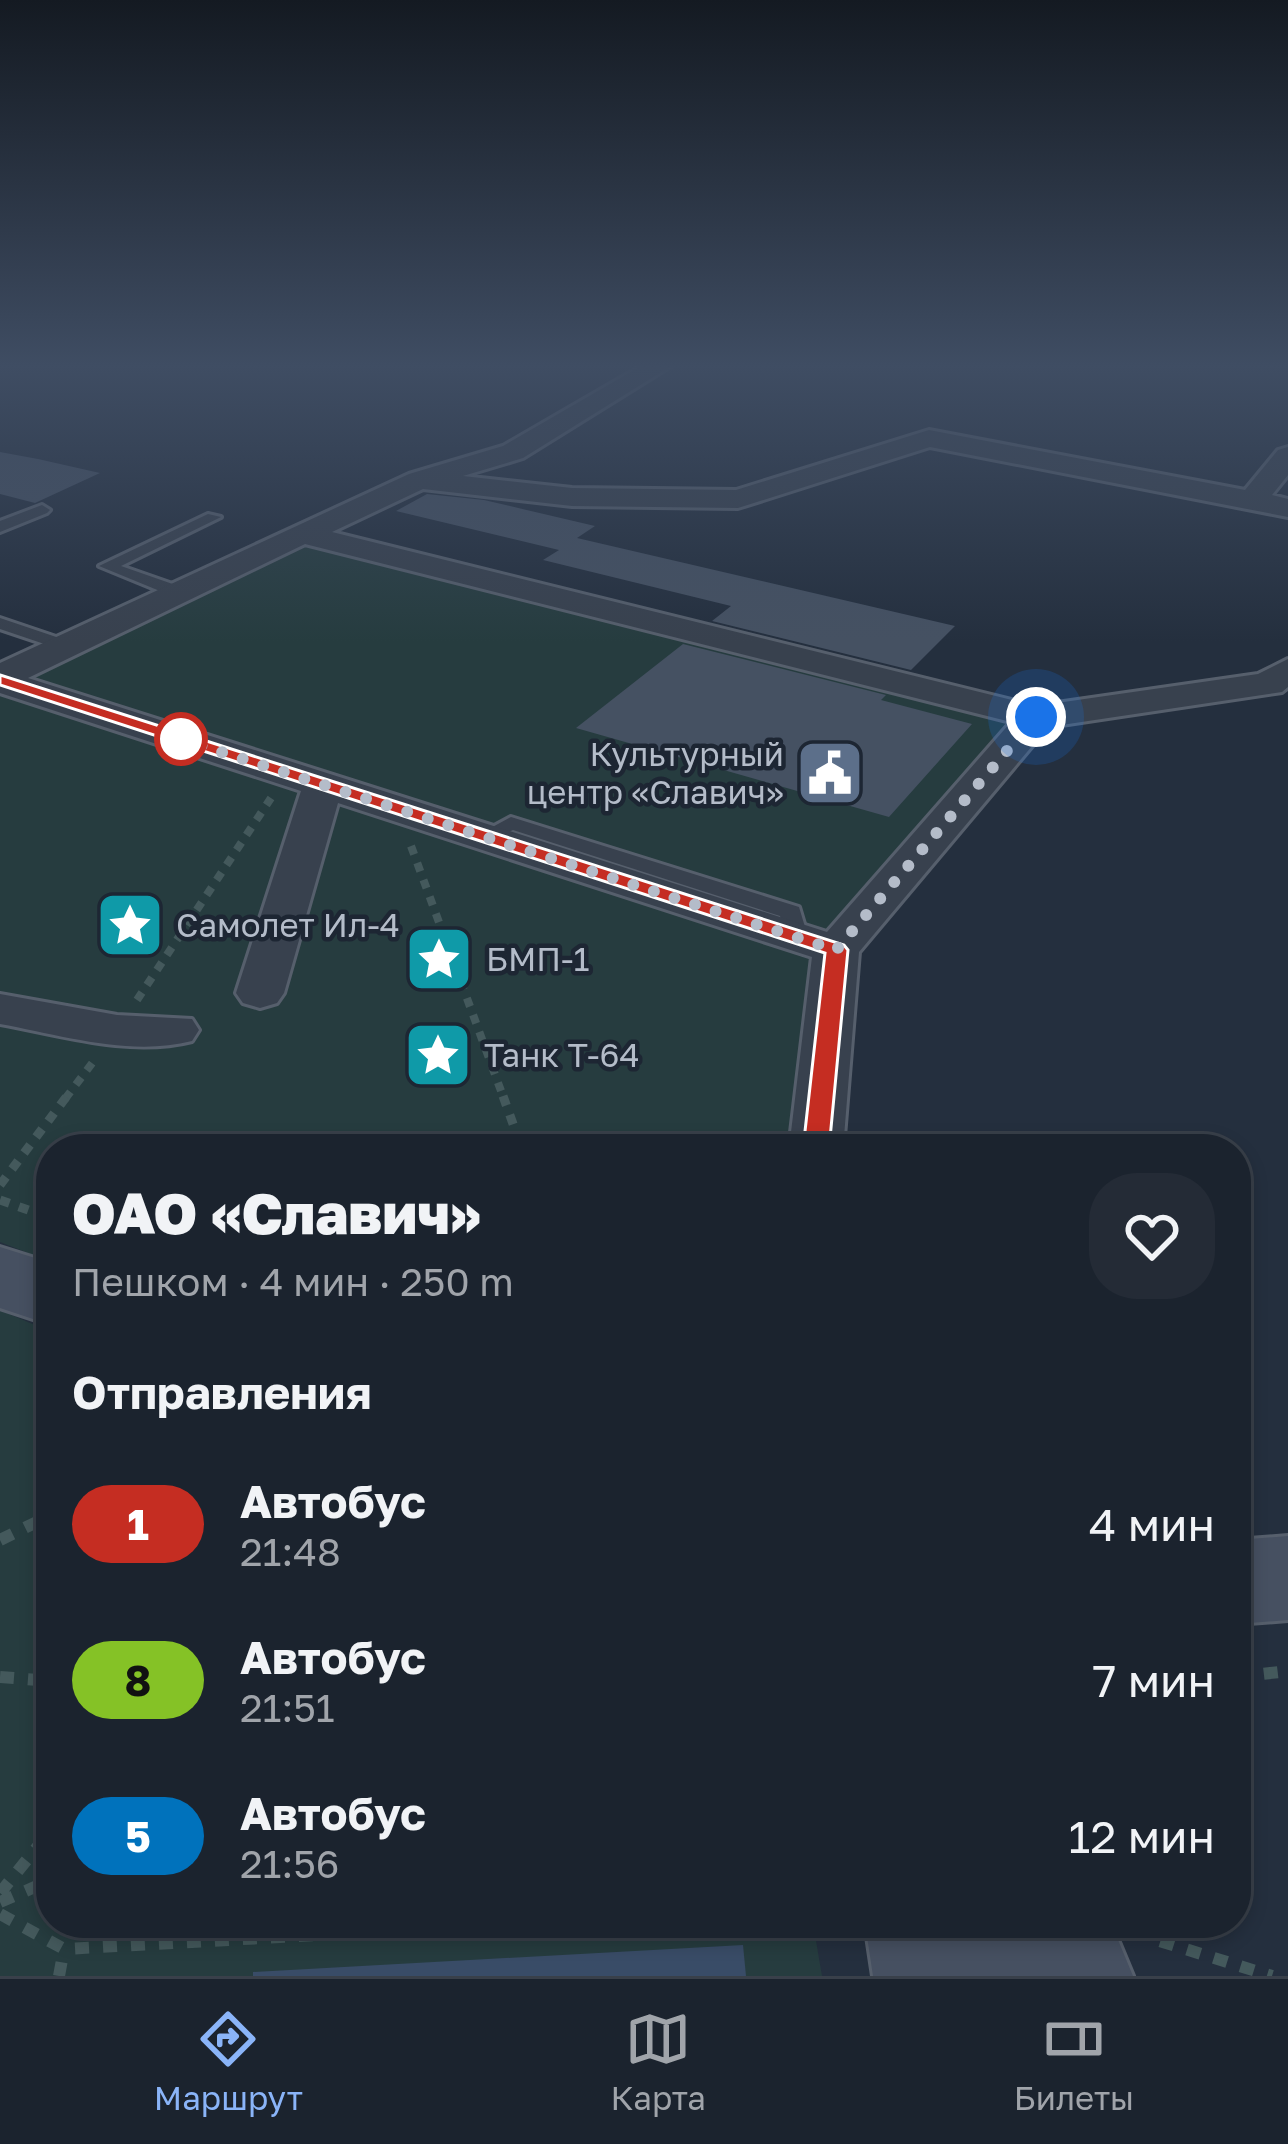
<!DOCTYPE html>
<html lang="ru">
<head>
<meta charset="utf-8">
<style>
  :root { --surface:#1b232e; --page:#242b36; --text:#f1f3f6; --muted:#a0a4aa; --line:#39404a; --accent:#8ab4f8 }
  body { margin:0; font-family:"Golos Text",sans-serif; background:var(--page); color:var(--text); height:100vh; display:flex; flex-direction:column; font-size:45px; white-space:nowrap }
  * { box-sizing:border-box; margin:0 }
  p { font-size:39px; color:var(--muted) }
  .icon { flex:none; width:66px; height:66px; fill:none; stroke:currentColor; stroke-width:2; stroke-linecap:round; stroke-linejoin:round }
  .map { position:relative; flex:1; overflow:hidden }
  .side { position:absolute; left:36px; top:1134px; width:1215px; height:804px; display:flex; flex-direction:column; background:var(--surface); border-radius:48px; box-shadow:0 6px 18px #0003,0 0 0 3px var(--line) }
  .side>* { flex:none }
  .badge { padding:0 24px; border-radius:39px; font-size:42px; line-height:78px }
  .you { position:absolute; width:60px; height:60px; margin:-30px; border:9px solid #fff; border-radius:50%; background:#1a73e8; box-shadow:0 0 0 18px #1a73e833 }
  .map>.badge { position:absolute; translate:-50% -50%; box-shadow:0 0 0 6px #fff }
  h2 { padding:0 36px; font-size:45px; line-height:108px }
  .round { display:grid; place-items:center; flex:none; width:126px; height:126px; border-radius:48px; background:var(--page) }
  .head { display:flex; align-items:center; justify-content:space-between; height:204px; padding:0 36px }
  h1 { font-size:57px; font-weight:800; line-height:90px }
  ul { padding:0; list-style:none }
  li { display:flex; align-items:center; gap:36px; height:156px; padding:0 36px }
  li div { flex:1 }
  li b { display:block; font-size:45px }
  li em { font-style:normal }
  li .badge { min-width:132px; font-weight:700; text-align:center }
  .tab-bar { display:flex; justify-content:space-around; align-items:center; height:168px; border-top:3px solid var(--line); background:var(--surface); font-size:33px; color:var(--muted) }
  .tab-bar a { display:grid; justify-items:center; gap:6px }
  .tab-bar .current { color:var(--accent) }
  .map>svg:first-child { display:block }
  .green { fill:#263c3f }
  .water { fill:#394c67 }
  .building { fill:#455162 }
  .lines { fill:none; stroke-linecap:round; stroke-linejoin:round }
  .lane-casing { stroke:#565f6c; stroke-width:6 }
  .street-casing { stroke:#565f6c; stroke-width:6 }
  .secondary-casing { stroke:#565f6c; stroke-width:6 }
  .path-far2 { stroke:#44595c; stroke-width:8; stroke-dasharray:9 9; stroke-linecap:butt }
  .path-far1 { stroke:#44595c; stroke-width:9; stroke-dasharray:10 10; stroke-linecap:butt }
  .path { stroke:#44595c; stroke-width:12; stroke-dasharray:14 14; stroke-linecap:butt }
  .lane { fill:#38414e; fill-rule:evenodd }
  .street { fill:#38414e; fill-rule:evenodd }
  .secondary { fill:#465061; fill-rule:evenodd }
  .line { fill:#c52d22; stroke:#fff; stroke-width:3 }
  .walk { stroke:#b4bcc9; stroke-width:12; stroke-dasharray:0 21.6 }
  .stop-dot { fill:#fff; stroke:#c52d22; stroke-width:6 }
  .labels { text-anchor:middle; stroke-width:9; stroke-linejoin:round; paint-order:stroke }
  .poi-label { font-size:33px; fill:#b4bcc9; stroke:#1d2633; text-anchor:start }
</style>
</head>
<body>
<div class="map">
<svg width="1288" height="1976" viewBox="0 0 1288 1976">
  <rect width="100%" height="100%" fill="#242f3e"/>
  <path class="green" d="M302,534L1035,717L836,949L815,1149H51V1262L0,1242V677Z
    M0,1310L51,1332V1923H813L822,1976H0Z"/>
  <path class="water" d="M743,1945L746,1976H253V1972Z"/>
  <path class="building" d="M0,452L38,459L100,473L35,503L0,494Z
    M427,494L484,500L595,526L571,542L577,538L955,626L911,670L712,621L731,606L543,560L559,550L396,511Z
    M683,644L886,695L881,700L972,724L889,817L576,728Z"/>
  <g class="lines">
    <g class="lane-casing">
      <path id="lane" d="M42,505L50,510L47,513L0,532V521Z
        M208,514L221,517L121,566L184,588V596H172L99,566Z
        M0,618L71,642L74,646L65,651L0,629Z
        M511,817L799,907L808,937L796,944L788,942L780,916L513,830L485,843L474,837Z"/>
    </g>
    <g class="street-casing">
      <path id="street" d="M641,366H671L523,458L463,476L572,488L736,490L929,430L1245,490L1278,450L1288,447V475L1272,495L1288,499V517L930,447L738,508L572,506L423,489L332,532L1036,706L1258,674L1288,659V687L1282,692L1048,727L859,952L843,1149H789L812,957L338,803L284,993L277,1003L260,1008L243,1003L236,993L301,791L0,693V663L409,474L503,446ZM305,544L1011,722L827,932L28,678Z
        M0,994L117,1015L192,1019L199,1030L192,1041C130,1057 61,1035 0,1024Z"/>
    </g>
    <g class="secondary-casing">
      <path id="secondary" d="M0,1247L51,1263V1325L0,1308Z
        M1288,1536V1620L1236,1624V1540Z
        M865,1923H1090L1116,1935L1133,1976H873Z"/>
    </g>
    <path class="path-far2" d="M411,846L504,1099
      M137,1000L271,798
      M65,1099L93,1062"/>
    <path class="path-far1" d="M503,1096L522,1149
      M0,1185L67,1096
      M0,1200L51,1218"/>
    <path class="path" d="M0,1540L51,1515
      M0,1677L51,1681
      M1236,1677L1288,1671
      M0,1893L51,1830
      M0,1902L51,1880
      M0,1914L64,1949L535,1923
      M1136,1928L1150,1938L1272,1976
      M59,1976L64,1949"/>
    <use href="#lane" class="lane"/>
    <use href="#street" class="street"/>
    <use href="#secondary" class="secondary"/>
  </g>
  <linearGradient id="sky" x2="0" y2="1"><stop stop-color="#141a22"/><stop offset="0.57" stop-color="#3f4d63"/><stop offset="1" stop-color="#3f4d63" stop-opacity="0"/></linearGradient>
  <rect width="1288" height="642" fill="url(#sky)"/>
  <path class="line" d="M0,675L844,945L848,950L829,1149L816,1158L803,1149L825,953L0,685Z"/>
  <g class="lines">
    <path class="walk" d="M181,739L836,950L1036,717"/>
  </g>
  <defs>
    <g id="civic-square" transform="scale(3.45)"><rect x="-9" y="-9" width="18" height="18" rx="4" fill="#5c6f8a" stroke="#1d2633"/><path d="M-.6-6.5H3V-4.5H.6V-3L4-1V1h2V6H-6V1h2V-1L-.6-3ZM-1.2 2.5V6h2.4V2.5Z" fill="#fff"/></g>
    <g id="sight-square" transform="scale(3.45)"><rect x="-9" y="-9" width="18" height="18" rx="4" fill="#0f9aa8" stroke="#1d2633"/><path d="M0-6L1.8-2.2L6-1.7L2.9 1.2L3.7 5.4L0 3.3L-3.7 5.4L-2.9 1.2L-6-1.7L-1.8-2.2Z" fill="#fff"/></g>
  </defs>
  <g fill-rule="evenodd">
    <use href="#civic-square" x="830" y="773"/>
    <use href="#sight-square" x="130" y="925"/>
    <use href="#sight-square" x="439" y="959"/>
    <use href="#sight-square" x="438" y="1055"/>
  </g>
  <circle class="stop-dot" cx="181" cy="739" r="24"/>
  <g class="labels">
    <g class="poi-label">
      <text x="784" y="766" text-anchor="end">Культурный<tspan x="784" dy="38">центр «Славич»</tspan></text>
      <text x="176" y="937">Самолет Ил-4</text>
      <text x="486" y="971">БМП-1</text>
      <text x="484" y="1067">Танк Т-64</text>
    </g>
  </g>
</svg>
<div class="you" style="left:1036px;top:717px"></div>
<section class="side">
<div class="head"><div><h1>ОАО «Славич»</h1><p>Пешком · 4 мин · 250 m</p></div><a class="round"><svg class="icon" aria-label="heart" viewBox="0 0 24 24"><path d="M12 20l-8-8c-3-5 5-10 8-4 3-6 11-1 8 4z"/></svg></a></div>
<h2>Отправления</h2>
<ul>
<li><span class="badge" style="background:#c52d22;color:#fff">1</span><div><b>Автобус</b><p>21:48</p></div><em>4 мин</em></li>
<li><span class="badge" style="background:#85c226;color:#111">8</span><div><b>Автобус</b><p>21:51</p></div><em>7 мин</em></li>
<li><span class="badge" style="background:#0072bc;color:#fff">5</span><div><b>Автобус</b><p>21:56</p></div><em>12 мин</em></li>
</ul>
</section>
</div>
<nav class="tab-bar">
<a class="current"><svg class="icon" aria-label="directions" viewBox="0 0 24 24"><path d="M12 3l9 9-9 9-9-9zM9 14v-3h6M13 9l2 2-2 2"/></svg>Маршрут</a>
<a><svg class="icon" aria-label="map" viewBox="0 0 24 24"><path d="M3 6l6-2 6 2 6-2v14l-6 2-6-2-6 2zM9 4v14M15 6v14"/></svg>Карта</a>
<a><svg class="icon" aria-label="tickets" viewBox="0 0 24 24"><path d="M3 7h18v10H3zM15 7v10"/></svg>Билеты</a>
</nav>
</body>
</html>
